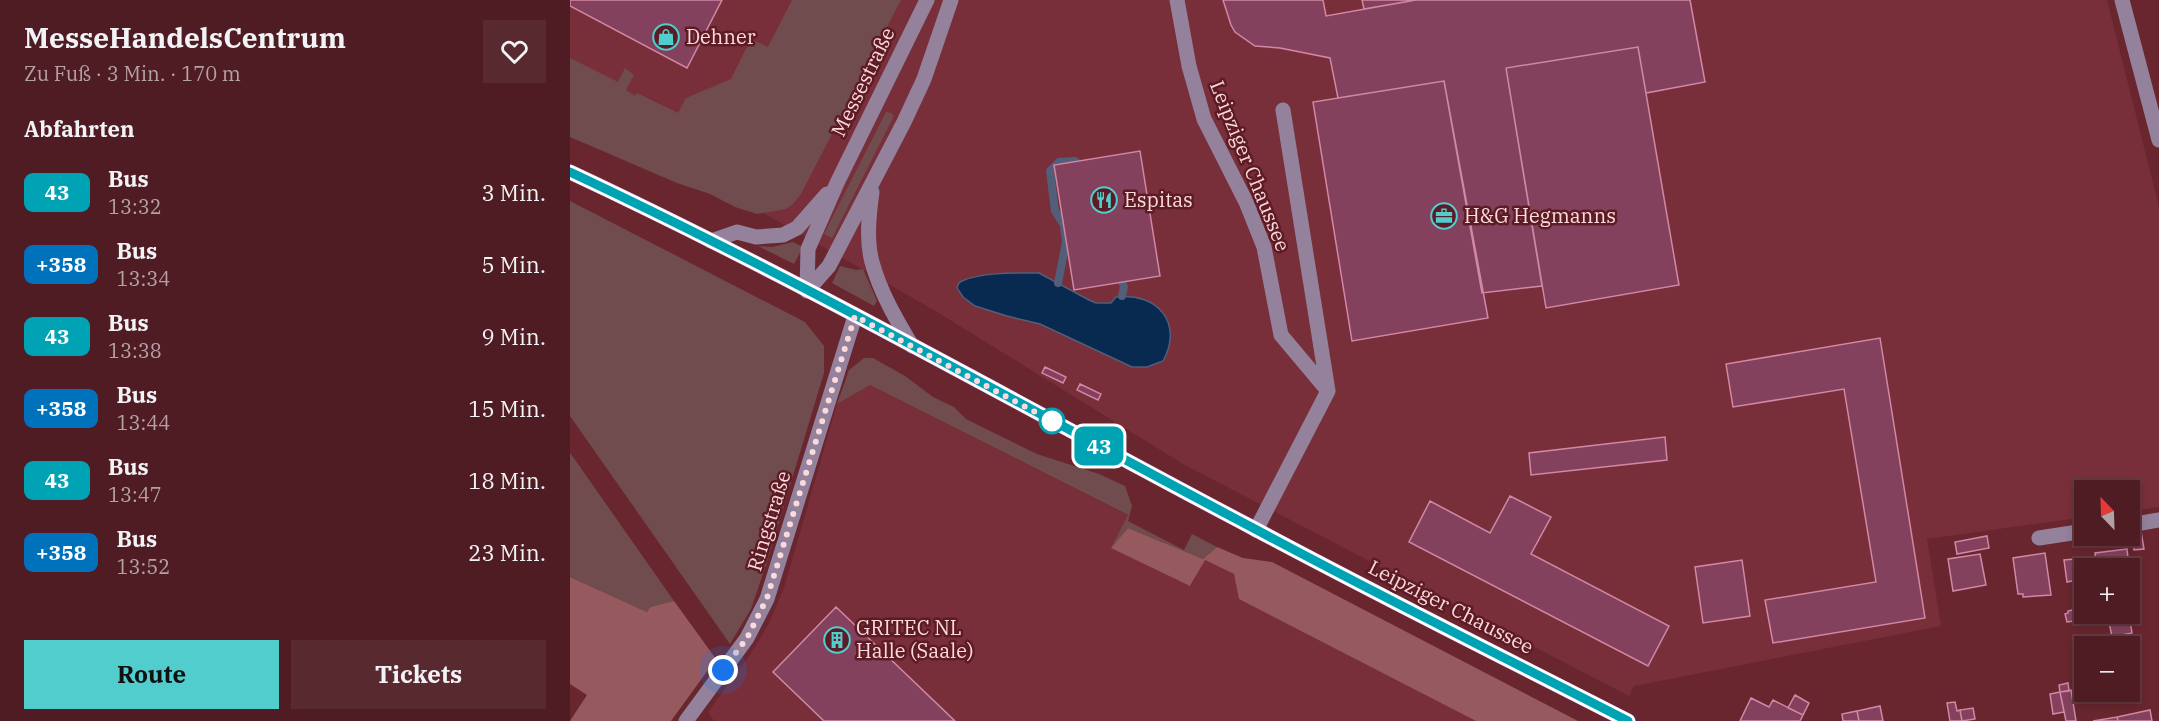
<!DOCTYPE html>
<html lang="de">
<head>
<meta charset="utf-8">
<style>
  :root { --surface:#4f1c23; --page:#592930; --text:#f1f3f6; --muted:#b3a1a6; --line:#663a41; --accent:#52cdcd }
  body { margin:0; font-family:"IBM Plex Serif",serif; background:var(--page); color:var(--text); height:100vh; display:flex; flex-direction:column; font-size:22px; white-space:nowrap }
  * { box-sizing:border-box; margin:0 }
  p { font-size:20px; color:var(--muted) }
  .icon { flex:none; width:33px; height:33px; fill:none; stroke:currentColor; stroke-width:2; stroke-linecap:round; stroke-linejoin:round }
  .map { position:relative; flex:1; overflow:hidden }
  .panel { display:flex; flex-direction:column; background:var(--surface); width:570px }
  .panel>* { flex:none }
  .badge { padding:0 12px; border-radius:9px; font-size:21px; line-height:39px }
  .needle { width:39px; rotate:337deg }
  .buttons { position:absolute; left:1504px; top:480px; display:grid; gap:12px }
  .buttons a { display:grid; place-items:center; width:66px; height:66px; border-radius:0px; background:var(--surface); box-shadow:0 3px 9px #0003,0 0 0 2px var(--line); font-size:30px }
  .you { position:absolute; width:30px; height:30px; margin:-15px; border:4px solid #fff; border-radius:50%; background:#1a73e8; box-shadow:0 0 0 9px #1a73e833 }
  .map>.badge { position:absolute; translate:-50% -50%; box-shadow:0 0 0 3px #fff }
  h2 { padding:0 24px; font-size:22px; line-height:54px }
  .round { display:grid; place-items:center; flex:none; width:63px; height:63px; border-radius:0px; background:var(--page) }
  .summary { display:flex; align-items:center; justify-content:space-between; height:102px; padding:0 24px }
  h1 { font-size:28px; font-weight:700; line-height:45px }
  .cta { display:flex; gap:12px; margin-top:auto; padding:12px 24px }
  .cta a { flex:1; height:69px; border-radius:0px; background:var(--accent); color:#111; font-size:24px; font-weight:700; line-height:69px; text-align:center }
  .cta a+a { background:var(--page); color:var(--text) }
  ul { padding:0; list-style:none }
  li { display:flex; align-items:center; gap:18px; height:72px; padding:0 24px }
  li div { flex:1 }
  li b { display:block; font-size:22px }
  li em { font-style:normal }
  li .badge { min-width:66px; font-weight:700; text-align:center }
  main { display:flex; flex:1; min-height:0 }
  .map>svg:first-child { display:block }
  .built { fill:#792f3a }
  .green { fill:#714c4e }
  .forest { fill:#965a5e }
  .water { fill:#092a50; stroke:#525e7a; stroke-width:1.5 }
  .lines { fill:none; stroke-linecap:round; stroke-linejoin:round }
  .stream { stroke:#525e7a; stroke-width:8 }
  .building { fill:#83415d; stroke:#d288a5; stroke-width:1.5 }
  .minor { stroke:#94829c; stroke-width:15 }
  .major { stroke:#e7c3f8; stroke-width:15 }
  .line-casing { stroke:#fff; stroke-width:14 }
  .line { stroke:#00a3b4; stroke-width:9 }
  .walk { stroke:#fcd9db; stroke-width:6; stroke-dasharray:0 10.8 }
  .stop-dot { fill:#fff; stroke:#00a3b4; stroke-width:3 }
  .labels { text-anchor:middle; stroke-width:5; stroke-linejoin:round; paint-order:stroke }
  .poi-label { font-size:20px; fill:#fcd9db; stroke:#5d1b25; text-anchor:start }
  .street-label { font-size:20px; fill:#fcd9db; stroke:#5d1b25 }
</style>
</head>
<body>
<main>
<section class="panel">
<div class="summary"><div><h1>MesseHandelsCentrum</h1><p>Zu Fuß · 3 Min. · 170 m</p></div><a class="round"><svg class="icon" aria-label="heart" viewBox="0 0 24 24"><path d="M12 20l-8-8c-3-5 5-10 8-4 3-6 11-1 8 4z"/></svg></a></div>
<h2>Abfahrten</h2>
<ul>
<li><span class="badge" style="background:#00a3b4;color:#fff">43</span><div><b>Bus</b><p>13:32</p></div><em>3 Min.</em></li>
<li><span class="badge" style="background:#0072bc;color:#fff">+358</span><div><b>Bus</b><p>13:34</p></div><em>5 Min.</em></li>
<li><span class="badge" style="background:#00a3b4;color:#fff">43</span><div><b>Bus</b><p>13:38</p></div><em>9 Min.</em></li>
<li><span class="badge" style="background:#0072bc;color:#fff">+358</span><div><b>Bus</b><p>13:44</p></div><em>15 Min.</em></li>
<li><span class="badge" style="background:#00a3b4;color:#fff">43</span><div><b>Bus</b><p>13:47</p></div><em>18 Min.</em></li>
<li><span class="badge" style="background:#0072bc;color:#fff">+358</span><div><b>Bus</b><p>13:52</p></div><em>23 Min.</em></li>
</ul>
<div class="cta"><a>Route</a><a>Tickets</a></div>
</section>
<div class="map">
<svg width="1589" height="721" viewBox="0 0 1589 721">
  <rect width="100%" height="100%" fill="#69262f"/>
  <path class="built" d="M0,0H1537L1589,207V507L1560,511V490H1515V517L1357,539L1371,626L1064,686L1059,696L613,464L364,310L195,214L0,120Z
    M300,385L559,516L541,548L621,586L634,560L664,574L670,599L906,721H144L138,712L182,652L198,625L214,588L267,404Z"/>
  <path class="green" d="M222,0H331L231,194L223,204L216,209L187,214L165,207L140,194L107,183L0,137V58L48,82L55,68L64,75L56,90L65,96L67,93L108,113L116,98L161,79L181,39L198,47Z
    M316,112L321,113L324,116L262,238L254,234Z
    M0,201L235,322L254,346V373L196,565L181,609L160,644L0,416Z
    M223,242L233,247L224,264L188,246L202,247Z
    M270,266L286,270L293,269L307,301L304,306L262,283Z
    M294,358H303L335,376L363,397L384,407L396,419L467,454L529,474L555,486L562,506L558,521L614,550L622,534L647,547L633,559L558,528L541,548L558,515L300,385L267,404L279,370Z
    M0,453L8,464L104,601L80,607L77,612L0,577Z"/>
  <path class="forest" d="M558,528L633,559L647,547L673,558L702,562L1008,721H906L669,599L664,574L635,560L620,586L541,548Z
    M0,577L77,612L80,607L104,601L146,659L101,721H0L17,695L0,684Z"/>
  <path class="water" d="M469,273L519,300L526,303H541L546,297C587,292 614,323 593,361L577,367H562L470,324L437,316L405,306L393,297L387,288C389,283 388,283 392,281C411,272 449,273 469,273Z"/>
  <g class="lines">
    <path class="stream" d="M549,273L554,287L552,296
      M488,283L496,242L494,225L485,211L480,171L489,162L505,161L512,167"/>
  </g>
  <path class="building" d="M0,0H152L117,68L0,6Z
    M653,0H753L756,16L846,0H1120L1135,82L1076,93L1068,47L936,68L972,286L912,293L874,81L768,98L760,58L710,48L685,46L665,32L661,25Z
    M792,0H846L794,9Z
    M1068,47L1109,285L976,308L936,68Z
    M874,81L918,318L782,341L743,102Z
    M570,151L590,276L504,290L484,165Z
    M1310,338L1355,618L1203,643L1195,600L1306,582L1274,389L1163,407L1156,364Z
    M475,367L496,377L493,383L472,373Z
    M510,384L531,394L528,400L507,390Z
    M1095,437L1097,460L961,475L959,453Z
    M940,496L981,517L961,554L1099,626L1078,666L839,542L860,501L920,533Z
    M1571,531L1574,549L1564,550L1561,532Z
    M1417,536L1419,548L1387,554L1385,542Z
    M1557,549L1559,568H1527L1525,553Z
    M1475,553L1481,595L1453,597V594H1448L1443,558Z
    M1410,554L1416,585L1383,591L1378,559Z
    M1515,558V579L1507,580L1504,559Z
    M1504,559L1507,580L1497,582L1494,560Z
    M1172,560L1180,616L1133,623L1125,567Z
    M266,607L385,721H254L203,672Z
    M1506,609V611H1509L1511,620L1497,622L1495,614L1498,613V611Z
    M1559,614L1562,633L1542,637L1538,617Z
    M1561,674L1565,696L1549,698L1547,692H1560Z
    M1498,683L1499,691L1490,692L1489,685Z
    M1501,690L1506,721H1496L1490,692Z
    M1490,692L1494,712L1483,714L1480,694Z
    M1225,695L1239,703L1233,715L1218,708Z
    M1181,698L1199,707L1203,700L1233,715L1230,721H1170Z
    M1385,702L1387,711L1390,710L1392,721H1380L1377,703Z
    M1310,706L1313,721H1289L1287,711Z
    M1403,708L1405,719L1392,721L1390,710Z
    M1580,710L1582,721H1548L1547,717Z
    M1287,711L1289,721H1273L1272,714Z
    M1547,717L1548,721H1523Z"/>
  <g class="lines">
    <path class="minor" d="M607,0L619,66L634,119L676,202L694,247L711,335L758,391L686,530
      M1552,0L1589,140
      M713,110L758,391
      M302,192C299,214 296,240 302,262C310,292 326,319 342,346
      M141,241L167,232L186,237L213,235L227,228L257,194
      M237,291L259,266L334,122L354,79L381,0
      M237,291L238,249L267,183L357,0
      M1560,525L1589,520
      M1469,538L1515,531
      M116,721L177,638L197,599L285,316"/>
    <path class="major" d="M0,172C233,281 457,409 685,529C808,595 933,657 1058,721"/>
  </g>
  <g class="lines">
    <g class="line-casing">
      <path id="line" d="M0,172C233,281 457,409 685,529C808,595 933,657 1058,721"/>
    </g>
    <use href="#line" class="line"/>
    <path class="walk" d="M153,670L177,638L197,598L285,316L482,421"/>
  </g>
  <defs>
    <g id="shop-ring" transform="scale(1.35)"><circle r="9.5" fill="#5d1b25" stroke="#52cdcd" stroke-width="1.5"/><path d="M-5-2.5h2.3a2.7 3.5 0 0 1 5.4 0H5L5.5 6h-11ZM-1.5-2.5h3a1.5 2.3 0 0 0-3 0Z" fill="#52cdcd"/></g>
    <g id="restaurant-ring" transform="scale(1.35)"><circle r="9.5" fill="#5d1b25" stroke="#52cdcd" stroke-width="1.5"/><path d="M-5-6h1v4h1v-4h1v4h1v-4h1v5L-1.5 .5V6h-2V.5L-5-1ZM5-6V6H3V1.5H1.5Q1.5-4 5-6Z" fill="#52cdcd"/></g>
    <g id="office-ring" transform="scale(1.35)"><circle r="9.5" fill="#5d1b25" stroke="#52cdcd" stroke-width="1.5"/><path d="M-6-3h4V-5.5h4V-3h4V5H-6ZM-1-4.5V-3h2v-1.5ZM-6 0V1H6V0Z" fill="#52cdcd"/></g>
    <g id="building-ring" transform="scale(1.35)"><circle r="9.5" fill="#5d1b25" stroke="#52cdcd" stroke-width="1.5"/><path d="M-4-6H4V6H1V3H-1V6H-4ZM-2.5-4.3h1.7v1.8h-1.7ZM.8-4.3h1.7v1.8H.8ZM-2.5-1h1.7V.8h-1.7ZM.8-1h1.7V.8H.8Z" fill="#52cdcd"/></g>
  </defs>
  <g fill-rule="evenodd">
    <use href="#shop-ring" x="96" y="37"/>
    <use href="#restaurant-ring" x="534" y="200"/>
    <use href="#office-ring" x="874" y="216"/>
    <use href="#building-ring" x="267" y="640"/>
  </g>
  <circle class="stop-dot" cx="482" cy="421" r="12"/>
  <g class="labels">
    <g class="poi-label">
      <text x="116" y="44">Dehner</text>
      <text x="554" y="207">Espitas</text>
      <text x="894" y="223">H&amp;G Hegmanns</text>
      <text x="286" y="635">GRITEC NL<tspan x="286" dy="23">Halle (Saale)</tspan></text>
    </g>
    <g class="street-label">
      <text transform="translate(293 82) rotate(-64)" y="7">Messestraße</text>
      <text transform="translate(680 166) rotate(68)" y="7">Leipziger Chaussee</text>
      <text transform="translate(199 521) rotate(-73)" y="7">Ringstraße</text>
      <text transform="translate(881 607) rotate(27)" y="7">Leipziger Chaussee</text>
    </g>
  </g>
</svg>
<div class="buttons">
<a><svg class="needle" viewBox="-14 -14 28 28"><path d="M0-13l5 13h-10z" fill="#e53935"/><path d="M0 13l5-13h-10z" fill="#b3a1a6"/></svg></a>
<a>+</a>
<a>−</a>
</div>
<div class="you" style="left:153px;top:670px"></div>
<b class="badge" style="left:529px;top:446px;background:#00a3b4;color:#fff">43</b>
</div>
</main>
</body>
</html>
